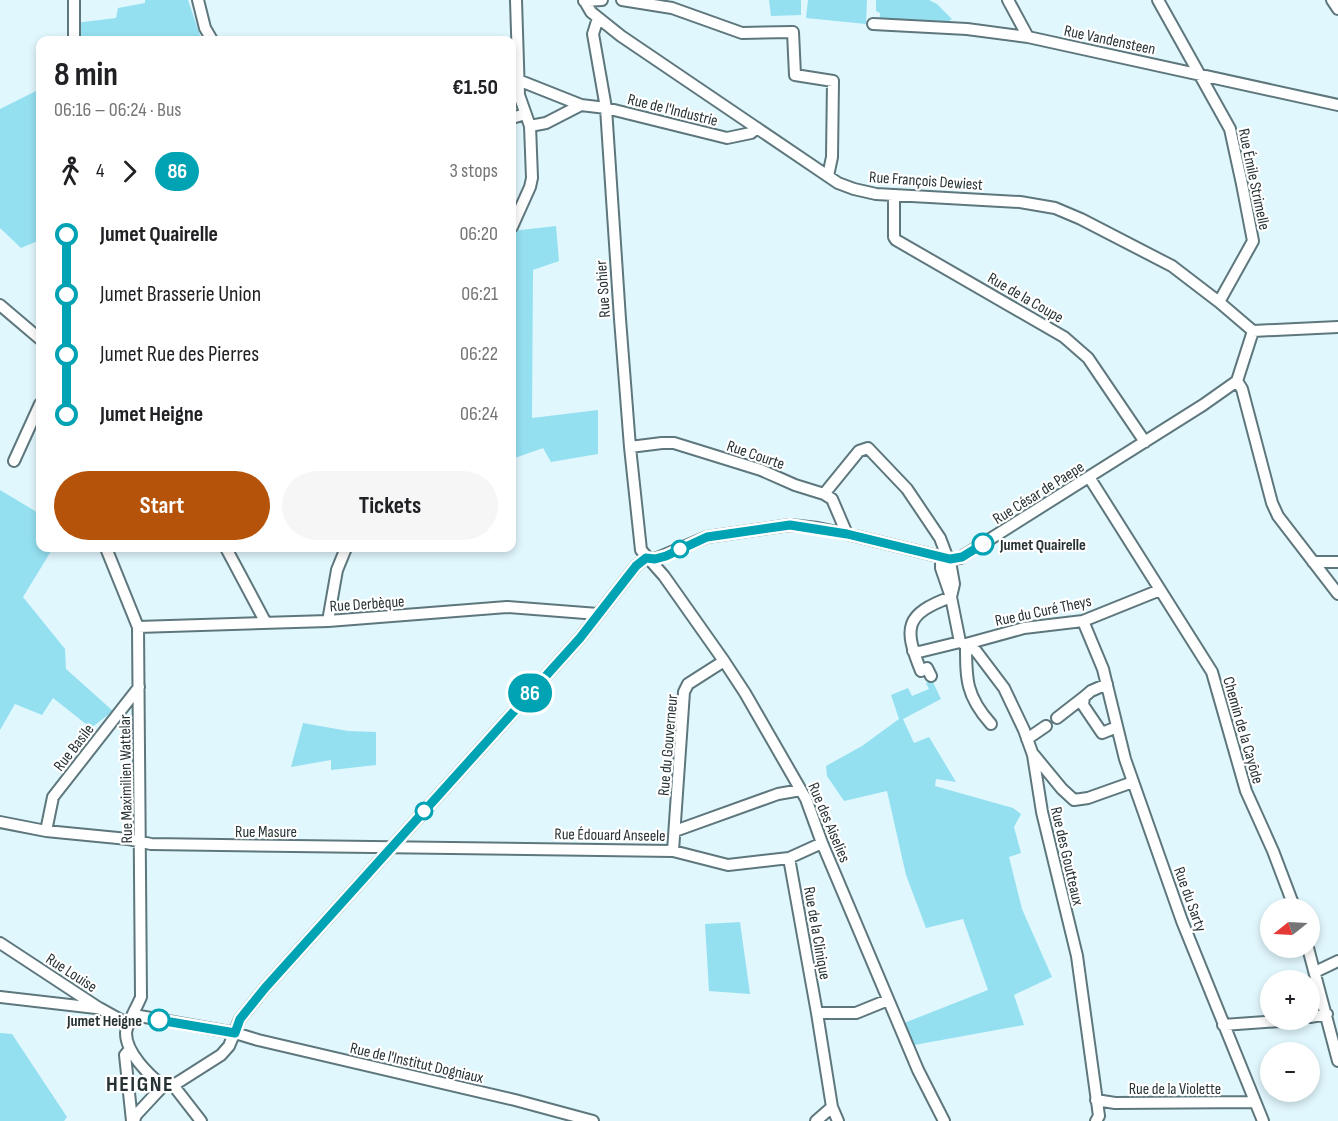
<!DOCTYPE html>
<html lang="en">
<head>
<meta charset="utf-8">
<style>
  :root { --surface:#fff; --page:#f6f6f6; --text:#202124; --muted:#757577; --accent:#b45309 }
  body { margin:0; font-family:"Sofia Sans Condensed",sans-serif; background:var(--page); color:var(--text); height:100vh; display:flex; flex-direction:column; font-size:22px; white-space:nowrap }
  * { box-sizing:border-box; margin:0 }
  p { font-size:20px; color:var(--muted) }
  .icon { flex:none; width:33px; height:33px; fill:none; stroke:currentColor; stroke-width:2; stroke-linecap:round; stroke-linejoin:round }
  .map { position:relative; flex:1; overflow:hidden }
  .details { position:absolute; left:36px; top:36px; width:480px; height:516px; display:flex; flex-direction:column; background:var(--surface); border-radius:12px; box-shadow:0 3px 9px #0003 }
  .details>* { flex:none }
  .badge { padding:0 12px; border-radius:20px; font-size:21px; line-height:39px }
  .needle { width:39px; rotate:252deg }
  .buttons { position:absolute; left:1260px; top:898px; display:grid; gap:12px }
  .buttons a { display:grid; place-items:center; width:60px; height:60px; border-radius:50%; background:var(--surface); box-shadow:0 3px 9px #0003; font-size:30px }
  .map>.badge { position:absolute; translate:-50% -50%; box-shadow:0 0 0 3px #fff }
  .legs { display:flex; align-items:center; gap:9px; height:66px; padding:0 18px; font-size:20px }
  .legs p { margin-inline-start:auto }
  .headline { display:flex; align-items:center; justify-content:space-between; height:102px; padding:0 18px }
  h1 { font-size:33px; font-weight:700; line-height:45px }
  .button { display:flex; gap:12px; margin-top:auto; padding:12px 18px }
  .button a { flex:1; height:69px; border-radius:36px; background:var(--accent); color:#fff; font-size:24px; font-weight:700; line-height:69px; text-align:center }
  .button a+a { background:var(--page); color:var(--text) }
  ul { padding:0 18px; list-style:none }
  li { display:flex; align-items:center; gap:21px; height:60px; font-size:22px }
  li i { display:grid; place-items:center; width:9px; height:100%; margin:0 8px; background:currentColor }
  li i::after { content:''; width:15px; height:15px; margin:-8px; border:4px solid; border-radius:50%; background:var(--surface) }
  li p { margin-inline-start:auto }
  li:first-child i { background:linear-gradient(#0000 50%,currentColor 0) }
  li:last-child i { background:linear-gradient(currentColor 50%,#0000 0) }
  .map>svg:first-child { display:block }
  .green { fill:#94e0f1 }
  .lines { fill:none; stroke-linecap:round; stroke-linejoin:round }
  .minor-casing { stroke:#5d777d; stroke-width:14 }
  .minor { stroke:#fff; stroke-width:10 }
  .line-1-casing { stroke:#fff; stroke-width:14 }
  .line-1 { stroke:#00a3b4; stroke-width:9 }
  .stop-1-dot { fill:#fff; stroke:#00a3b4; stroke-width:3 }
  .labels { text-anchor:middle; stroke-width:4.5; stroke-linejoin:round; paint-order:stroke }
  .street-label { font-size:16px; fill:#273235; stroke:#fff }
  .stop-label { font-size:16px; font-weight:bold; fill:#273235; stroke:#fff; text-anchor:start }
  .district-label { font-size:22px; font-weight:bold; letter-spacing:1.5px; fill:#273235; stroke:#fff }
</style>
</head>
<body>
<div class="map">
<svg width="1338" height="1121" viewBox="0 0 1338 1121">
  <rect width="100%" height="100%" fill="#e0f7fd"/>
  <path class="green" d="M145,0H188L201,38L194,40H74L75,23L116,18L118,8L145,3Z
    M769,0H801V15L771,16Z
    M808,0H867L866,24L806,18Z
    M876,0H929L937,4L952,19L940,27L879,25L880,13L876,11Z
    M40,89V240L21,248L0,228V109Z
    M556,226L559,261L533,270L532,418L598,410V454L551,462L543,448L512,459V231Z
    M0,490L40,514V548H53L23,597L65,649L66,669L113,711L91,728L53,698L42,715L15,704L0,730Z
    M932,680L941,699L903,719L914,743L929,737L956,782L936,779L935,786L1013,808L1021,814L1014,827L1021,853L1009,857L1022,909L1052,977L1014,995L1024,1025L909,1046L899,1025L988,990L963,919L926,928L906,875L887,791L844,801L827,776L826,766L862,746L899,719L891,695L908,688L912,696L929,689L926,683Z
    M303,723L348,731L376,732V765L331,770V760L291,767Z
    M740,922L750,994L709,991L705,924Z
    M0,1033L12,1034L67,1117L64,1121H0Z"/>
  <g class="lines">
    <g class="minor-casing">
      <path id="minor" d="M198,0L205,28L212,40
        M584,0L591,12L621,36L838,183L854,189L876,194L1020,202L1055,208L1081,219L1172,266L1219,302L1253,331
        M622,0L672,8L742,33L793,32L795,75L833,81L832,157L828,176
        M1008,0L1028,37
        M1158,0L1230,129L1242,184L1253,241L1219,302
        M1332,0L1338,9
        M584,1L602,0
        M598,18L593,34L606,108L620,319L630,447L641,550L664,576L724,661L745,693L806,799L822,843L918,1070L944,1121
        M873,24L967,29L1028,37L1338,105
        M74,40V0
        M518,80L581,105L606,108L727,138L751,133L757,128
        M512,118L525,114
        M530,126L546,123L581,105
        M894,195V237L896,240L1064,337L1088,358L1145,442
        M512,227L530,187L532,178L530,126L519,95L516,0
        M0,305L40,339
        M1253,331L1338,327
        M1237,381L1242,389L1272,503L1278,516L1338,594
        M630,447L662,443H674L761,470L795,485L824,494L832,499L847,534
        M14,461L40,404
        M1089,477L1212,672L1246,791L1273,851L1295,909
        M824,494L859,451L868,448L907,489L940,538L951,567L954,584L951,597
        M106,548L138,627L141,997C137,1007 127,1023 126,1033C126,1053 149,1075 163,1086L177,1083L221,1055L229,1046L240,1019L265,988L580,638L636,566L646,558
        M226,548L266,623
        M646,558L655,559L707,537L790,525L818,528L847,534L950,559L960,558L1203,405L1237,381L1253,331
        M946,558L941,563V568L951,597L960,642
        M1313,562H1338
        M328,621L337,570L346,548
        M1083,621L1103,669L1125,759L1182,921L1263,1121
        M138,627L328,621L507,607L598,614
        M960,642L976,651L1004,688L1024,730L1033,755L1042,812L1077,956L1099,1116L1096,1121
        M913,651L919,652L960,642
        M931,676L927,668L921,671C903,627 905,614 951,597
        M1107,684L1091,691L1084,697L1083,705L1102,733L1117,727
        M1057,718L1084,697
        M991,724C966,696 966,680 966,644L1024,628L1083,621L1160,590
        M1027,739L1046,726
        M1034,755L1062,789L1074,800L1088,798L1133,782
        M0,822L46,831L128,839L151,844L673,851L728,865L789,858L822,843
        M46,831L53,797L139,687
        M675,831L778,794L801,790
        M673,851L684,692L688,684L724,661
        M789,858L817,1013L832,1107L838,1121
        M0,943L99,1008L128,1024
        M1308,948L1338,1061
        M1315,972L1338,961
        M0,997L96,1008
        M817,1013H856L888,1000
        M134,1015L235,1033L258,1040L515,1100L593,1121
        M1310,1017L1327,1014
        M1223,1025L1295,1020
        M130,1049L125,1055L132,1121
        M173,1085L201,1121
        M1096,1100L1115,1103L1255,1102
        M134,1121L136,1115L163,1086
        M816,1121L832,1107"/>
    </g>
    <use href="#minor" class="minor"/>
  </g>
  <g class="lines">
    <g class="line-1-casing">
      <path id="line-1" d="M159,1020L235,1033L240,1019L265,988L580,638L636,566L646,558L655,559L666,556L707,537L790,525L847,534L950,559L962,557L983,544"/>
    </g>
    <use href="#line-1" class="line-1"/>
  </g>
  <g class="stop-1-dot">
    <circle cx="983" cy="544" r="10"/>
    <circle cx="680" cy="549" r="8"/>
    <circle cx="424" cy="811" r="8"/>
    <circle cx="159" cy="1020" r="10"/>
  </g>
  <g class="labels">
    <g class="street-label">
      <text transform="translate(1110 39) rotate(12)" y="6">Rue Vandensteen</text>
      <text transform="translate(673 109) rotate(14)" y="6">Rue de l'Industrie</text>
      <text transform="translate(1255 179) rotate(78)" y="6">Rue Émile Strimelle</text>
      <text transform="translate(926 180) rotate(4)" y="6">Rue François Dewiest</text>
      <text transform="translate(602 289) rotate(-94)" y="6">Rue Sohier</text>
      <text transform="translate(1026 297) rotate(30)" y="6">Rue de la Coupe</text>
      <text transform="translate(756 454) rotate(19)" y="6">Rue Courte</text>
      <text transform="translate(1038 492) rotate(-32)" y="6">Rue César de Paepe</text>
      <text transform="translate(367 603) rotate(-4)" y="6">Rue Derbèque</text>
      <text transform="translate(1043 610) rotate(-12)" y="6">Rue du Curé Theys</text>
      <text transform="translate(1244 730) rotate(74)" y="6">Chemin de la Cayôde</text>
      <text transform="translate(667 745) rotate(-85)" y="6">Rue du Gouverneur</text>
      <text transform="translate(73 747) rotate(-52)" y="6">Rue Basile</text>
      <text transform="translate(125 779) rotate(-91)" y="6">Rue Maximilien Wattelar</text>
      <text transform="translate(830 822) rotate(67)" y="6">Rue des Aiselies</text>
      <text x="266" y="837">Rue Masure</text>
      <text transform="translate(610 834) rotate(1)" y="6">Rue Édouard Anseele</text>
      <text transform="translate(1068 856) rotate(77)" y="6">Rue des Goutteaux</text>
      <text transform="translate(1191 899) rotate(70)" y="6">Rue du Sarty</text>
      <text transform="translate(818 933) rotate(80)" y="6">Rue de la Clinique</text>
      <text transform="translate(72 972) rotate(33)" y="6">Rue Louise</text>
      <text transform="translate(417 1062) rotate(13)" y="6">Rue de l'Institut Dogniaux</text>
      <text x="1175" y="1094">Rue de la Violette</text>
    </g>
    <g class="stop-label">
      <text x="1000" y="550">Jumet Quairelle</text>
      <text x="142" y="1026" text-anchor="end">Jumet Heigne</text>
    </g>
    <g class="district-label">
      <text x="140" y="1091">HEIGNE</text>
    </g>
  </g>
</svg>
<div class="buttons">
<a><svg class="needle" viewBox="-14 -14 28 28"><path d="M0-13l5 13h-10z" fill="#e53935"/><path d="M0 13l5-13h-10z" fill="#757577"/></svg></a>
<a>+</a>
<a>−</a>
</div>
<b class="badge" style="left:530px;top:693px;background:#00a3b4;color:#fff">86</b>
<section class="details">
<div class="headline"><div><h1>8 min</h1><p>06:16 – 06:24 · Bus</p></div><b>€1.50</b></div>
<div class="legs"><svg class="icon" aria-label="walk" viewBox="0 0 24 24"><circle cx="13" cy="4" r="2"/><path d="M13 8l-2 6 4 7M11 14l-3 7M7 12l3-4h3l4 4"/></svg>4<svg class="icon" aria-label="forward" viewBox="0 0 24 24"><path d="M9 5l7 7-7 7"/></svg><b class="badge" style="background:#00a3b4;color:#fff">86</b><p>3 stops</p></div>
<ul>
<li><i style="color:#00a3b4"></i><b>Jumet Quairelle</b><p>06:20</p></li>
<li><i style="color:#00a3b4"></i><span>Jumet Brasserie Union</span><p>06:21</p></li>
<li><i style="color:#00a3b4"></i><span>Jumet Rue des Pierres</span><p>06:22</p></li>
<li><i style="color:#00a3b4"></i><b>Jumet Heigne</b><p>06:24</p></li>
</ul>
<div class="button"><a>Start</a><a>Tickets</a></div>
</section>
</div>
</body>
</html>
